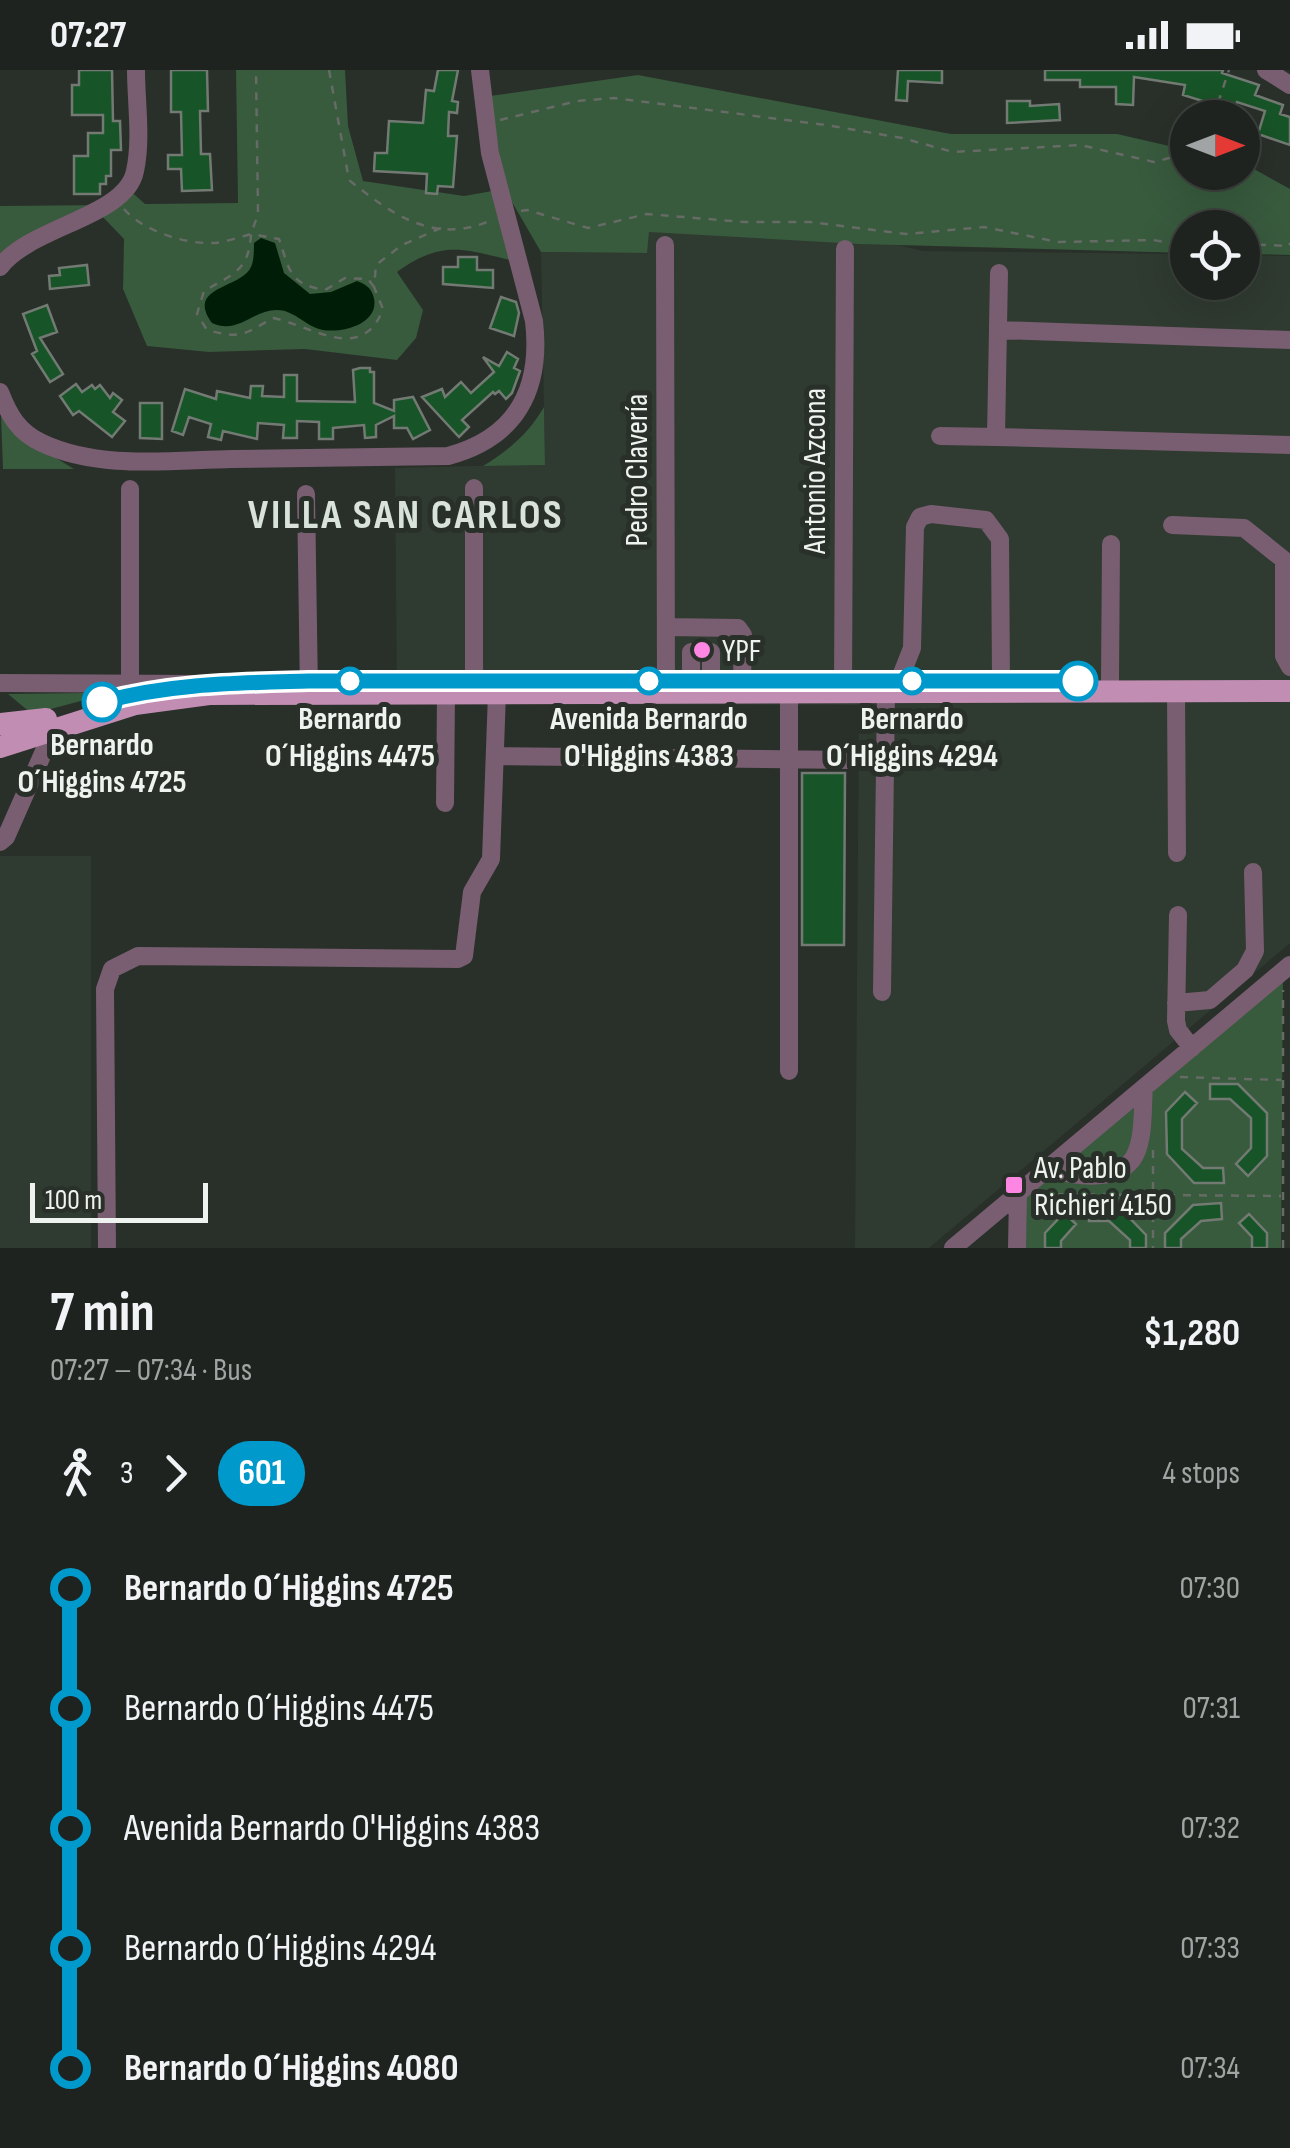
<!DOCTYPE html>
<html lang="en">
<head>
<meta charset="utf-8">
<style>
  :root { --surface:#1f231f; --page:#2c2f2c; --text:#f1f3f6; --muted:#a1a4a4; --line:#3c403d }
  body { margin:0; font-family:"Sofia Sans Condensed",sans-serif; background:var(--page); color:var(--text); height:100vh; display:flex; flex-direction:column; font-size:38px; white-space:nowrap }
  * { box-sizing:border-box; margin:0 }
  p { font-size:32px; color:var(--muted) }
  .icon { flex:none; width:55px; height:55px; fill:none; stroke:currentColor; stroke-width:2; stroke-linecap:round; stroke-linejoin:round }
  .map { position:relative; height:1178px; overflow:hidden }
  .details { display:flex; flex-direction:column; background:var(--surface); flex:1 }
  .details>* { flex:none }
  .badge { padding:0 20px; border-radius:32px; font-size:35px; line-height:65px }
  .needle { width:65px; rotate:90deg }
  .tools { position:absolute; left:1170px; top:30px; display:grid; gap:20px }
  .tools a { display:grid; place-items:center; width:90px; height:90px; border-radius:50%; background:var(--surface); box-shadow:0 10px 40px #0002,0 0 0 2px var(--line); font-size:50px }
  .scale { position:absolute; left:30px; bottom:25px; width:178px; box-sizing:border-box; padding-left:10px; border:5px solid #eff3ef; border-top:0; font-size:28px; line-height:35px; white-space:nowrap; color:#eff3ef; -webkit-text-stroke:8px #292f29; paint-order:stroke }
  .map>.badge { position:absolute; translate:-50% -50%; box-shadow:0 0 0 5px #fff }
  .legs { display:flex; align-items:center; gap:15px; height:110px; padding:0 50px; font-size:32px }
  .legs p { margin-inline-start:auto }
  .summary { display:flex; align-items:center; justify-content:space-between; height:170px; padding:0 50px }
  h1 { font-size:55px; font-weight:700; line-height:75px }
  ul { padding:0 50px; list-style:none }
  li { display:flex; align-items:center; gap:35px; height:120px; font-size:38px }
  li i { display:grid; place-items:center; width:15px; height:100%; margin:0 12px; background:currentColor }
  li i::after { content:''; width:25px; height:25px; margin:-12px; border:8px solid; border-radius:50%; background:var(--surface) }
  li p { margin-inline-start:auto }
  li:first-child i { background:linear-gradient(#0000 50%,currentColor 0) }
  li:last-child i { background:linear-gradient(currentColor 50%,#0000 0) }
  .status { display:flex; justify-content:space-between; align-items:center; height:70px; padding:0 50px; background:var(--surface); direction:ltr }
  .status svg { height:28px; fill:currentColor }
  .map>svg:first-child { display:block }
  .built { fill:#2f3a30 }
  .green { fill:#385a3d }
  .water { fill:#001e07 }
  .building { fill:#175427; stroke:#727a73; stroke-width:2.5 }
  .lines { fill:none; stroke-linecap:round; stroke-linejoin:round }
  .path { stroke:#666b66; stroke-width:2.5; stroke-dasharray:8 8; stroke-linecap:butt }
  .minor { stroke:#785e70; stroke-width:18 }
  .major { stroke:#c18db3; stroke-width:22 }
  .line-1-casing { stroke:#fff; stroke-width:22 }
  .line-1 { stroke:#0099cb; stroke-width:15 }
  .poi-dot { fill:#fd86e2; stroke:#292f29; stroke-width:4 }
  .stop-1-dot { fill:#fff; stroke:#0099cb; stroke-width:5 }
  .labels { text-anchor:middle; stroke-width:10; stroke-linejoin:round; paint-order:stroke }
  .street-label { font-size:32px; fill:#eff3ef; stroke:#292f29 }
  .poi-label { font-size:32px; fill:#eff3ef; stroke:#292f29; text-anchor:start }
  .stop-label { font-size:32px; font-weight:bold; fill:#eff3ef; stroke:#292f29 }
  .district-label { font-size:42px; font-weight:bold; letter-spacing:2.5px; fill:#dae3db; stroke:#292f29 }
</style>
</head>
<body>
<div class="status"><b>07:27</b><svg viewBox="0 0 49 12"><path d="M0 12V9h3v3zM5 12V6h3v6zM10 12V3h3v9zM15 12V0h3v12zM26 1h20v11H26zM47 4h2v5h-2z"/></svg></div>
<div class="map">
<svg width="1290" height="1178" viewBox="0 0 1290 1178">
  <rect width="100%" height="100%" fill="#292f29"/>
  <path class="built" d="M838,161L923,181L1187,184L1188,212H1242L1243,185L1290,186V873L929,1178H855L859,635L397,634L395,398L545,394L541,182L646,183L649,162Z
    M0,786H91V1178H0Z"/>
  <path class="green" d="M236,0H345L348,56L363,111L464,126L498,120L518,192C466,180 444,168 397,202L423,240L416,268L397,290L305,279L209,282L147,276L123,219L124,169L97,141L0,197V136L104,135L127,118L145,134L238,133Z
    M638,5L951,64H1117L1187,80L1188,102H1242L1243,93L1290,119V185L1243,184L1242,158H1188L1187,183L859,174L649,162L647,183L541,182L505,120L490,26Z
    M0,319L48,383L74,399H3Z
    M544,337L545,395L483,396C509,380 528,364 544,337Z
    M83,623L107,624L32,644L8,624Z
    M1283,901L1281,1178H1017L1018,1124Z"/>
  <path class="water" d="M261,168L275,173L284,203L310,224L331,222L357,211C365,214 370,217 373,225C383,254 339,265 319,259C304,254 293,240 277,240C252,240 238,265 212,253C185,216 241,219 251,197C254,191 254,180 254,173Z"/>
  <path class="building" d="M79,0H112L113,51H120L121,80H111V106H106V114H100V124H74V86H88V63H103V45H72V15H79Z
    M171,0H207L208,41H200L201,84H210L212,120L182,121L181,99H168V85H182L181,42H171Z
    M438,0H458L452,31L458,32L457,43L449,42L448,66H457L453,117L438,116L437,124L426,123L427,104L374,101L375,83H387L389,51L423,53L426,20L434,21Z
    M898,0H942V13L908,11L907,31L896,30Z
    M1045,0H1223L1222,3L1259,15L1255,25L1283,35L1280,44L1290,47V75L1258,64L1265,41L1237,32L1232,48H1218L1222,37L1183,25L1185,15L1134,7L1133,35L1116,34V17H1080V10H1045Z
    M1007,31H1030V36L1059,34L1060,50L1007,53Z
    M458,187H477V200H493V218L443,214V197H458Z
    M87,195L89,215L50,219L49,206L60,205L59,198Z
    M501,227L516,232L519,243L514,266L490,258Z
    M47,235L57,262L40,268L63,304L50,312L32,284L37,281L23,244Z
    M507,282L518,289L514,298L520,301L512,323L506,329L499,321L495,324L493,322L462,350L469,357L459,367L422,327L442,319L445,327L461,312L471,323L494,302L483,287L499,296Z
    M360,298H370V302H374V333L394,341V330L413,327L430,360L413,369L407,358H394V346L376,355V367L365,368L364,355L333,358V369H319V352L297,351V368H283L284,355L258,353L257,369L223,361L221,370L208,367L211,354L189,347L183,365L172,361L185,319L216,329L217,321L250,328L251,316H263L262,326L284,327V305H297V331L355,332L353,300Z
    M76,314L82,322L92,315L95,319L100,315L110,328L113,323L122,330L113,342L125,351L112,367L79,341L73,345L60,326Z
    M140,333H162V369L140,368Z
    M802,703H845L844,875H802Z
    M1210,1014H1238L1267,1043V1086L1248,1106L1236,1094L1251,1078V1048L1230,1029H1210Z
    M1185,1022L1197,1033L1182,1049V1079L1203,1098H1223L1224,1113H1194L1167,1084L1166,1042Z
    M1221,1133L1222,1149L1201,1151L1181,1169V1178H1165V1163L1193,1135Z
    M1089,1135H1117L1146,1165V1178H1130V1170L1109,1151H1089Z
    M1064,1143L1076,1154L1061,1171V1178H1045V1163Z
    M1249,1144L1267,1163V1178H1252V1167L1239,1153Z"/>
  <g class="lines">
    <path class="path" d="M329,0L349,110C394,146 436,176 494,149
      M1213,48L1229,0
      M500,50L577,31L614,28L826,55L902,68L953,82L1080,75L1154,92L1188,83
      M124,139C142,160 183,174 212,173C224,173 239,167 251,164L258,144L256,0
      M521,141L527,140L588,158L647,144L744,152H810L906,164L984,157L1058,172L1153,170L1188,176
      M1242,174L1289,176L1290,173
      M374,217L368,209L345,208L325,220C289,214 290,201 279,169L251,164C249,201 233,204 204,221L197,244L207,260C241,269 243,265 273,248C310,255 362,295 383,239L374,217L376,195L402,175L441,158
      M1180,1007L1281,1010
      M1153,1080V1178
      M1039,1124L1281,1126
      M1283,1178V920"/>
    <path class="minor" d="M1266,0L1290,15
      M665,175L666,624
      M0,197C31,156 126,147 135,101C142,69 136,32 136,0
      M999,203L996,367L1290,375
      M998,260L1290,270
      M0,322C9,345 18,362 42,373C99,400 171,390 232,389C304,388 376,387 448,386C516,368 542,320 534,251L490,83L480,0
      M940,366L996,367
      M474,418V623
      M306,424L309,623
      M1172,455L1244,458L1284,490V586L1290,597
      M666,557L738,558L743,565L742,611
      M691,611V582
      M711,611V582
      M899,611L912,578L915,457L920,447L931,444L986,450L1000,469L1001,611
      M1110,611L1111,474
      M0,613L202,614
      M1176,621L1177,783
      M789,623V1001
      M843,623L845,179
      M130,625V419
      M495,686L852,690
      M445,733L446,623
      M0,772L6,767L48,672L49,654
      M1178,845L1176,951L1178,960L1192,978
      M882,922L886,623
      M1176,933L1210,930L1245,900L1255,881L1253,802
      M1047,1099C1071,1105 1113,1114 1132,1090C1145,1073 1142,1038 1144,1018
      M107,1178L105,919L112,899L138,886L458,889L464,886L472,822L491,789L497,623
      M953,1178L1290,895
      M1017,1178L1018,1124"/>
    <path class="major" d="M0,654L46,649
      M0,677L135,634L209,624L1290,621"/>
  </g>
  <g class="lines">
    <g class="line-1-casing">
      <path id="line-1" d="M102,632C171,613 239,613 309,611H1078"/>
    </g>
    <use href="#line-1" class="line-1"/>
  </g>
  <g class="poi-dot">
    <circle cx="702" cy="580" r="10"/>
    <rect x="1004" y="1105" width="20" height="20" rx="5"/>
  </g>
  <g class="stop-1-dot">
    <circle cx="350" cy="611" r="12"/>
    <circle cx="649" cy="611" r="12"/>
    <circle cx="912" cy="611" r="12"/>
    <circle cx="1078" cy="611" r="18"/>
    <circle cx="102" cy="632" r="18"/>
  </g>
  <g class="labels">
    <g class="street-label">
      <text transform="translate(636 400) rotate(-90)" y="11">Pedro Clavería</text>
      <text transform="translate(814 401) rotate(-90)" y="11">Antonio Azcona</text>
    </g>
    <g class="poi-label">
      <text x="722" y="591">YPF</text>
      <text x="1034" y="1108">Av. Pablo<tspan x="1034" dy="37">Richieri 4150</tspan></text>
    </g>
    <g class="stop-label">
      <text x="350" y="659">Bernardo<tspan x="350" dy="37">O´Higgins 4475</tspan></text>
      <text x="649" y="659">Avenida Bernardo<tspan x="649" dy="37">O'Higgins 4383</tspan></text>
      <text x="912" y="659">Bernardo<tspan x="912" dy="37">O´Higgins 4294</tspan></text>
      <text x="102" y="685">Bernardo<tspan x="102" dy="37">O´Higgins 4725</tspan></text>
    </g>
    <g class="district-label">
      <text x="406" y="458">VILLA SAN CARLOS</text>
    </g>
  </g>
</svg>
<div class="tools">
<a><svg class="needle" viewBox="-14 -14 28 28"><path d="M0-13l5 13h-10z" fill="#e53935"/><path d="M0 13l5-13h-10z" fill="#a1a4a4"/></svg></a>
<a><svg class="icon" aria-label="locate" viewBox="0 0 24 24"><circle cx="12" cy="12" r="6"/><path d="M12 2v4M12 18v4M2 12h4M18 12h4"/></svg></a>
</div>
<div class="scale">100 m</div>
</div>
<section class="details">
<div class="summary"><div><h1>7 min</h1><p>07:27 – 07:34 · Bus</p></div><b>$1,280</b></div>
<div class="legs"><svg class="icon" aria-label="walk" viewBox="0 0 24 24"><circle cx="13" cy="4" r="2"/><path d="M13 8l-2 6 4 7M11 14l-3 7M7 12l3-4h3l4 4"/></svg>3<svg class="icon" aria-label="forward" viewBox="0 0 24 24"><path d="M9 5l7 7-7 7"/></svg><b class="badge" style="background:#0099cb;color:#fff">601</b><p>4 stops</p></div>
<ul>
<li><i style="color:#0099cb"></i><b>Bernardo O´Higgins 4725</b><p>07:30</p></li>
<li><i style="color:#0099cb"></i><span>Bernardo O´Higgins 4475</span><p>07:31</p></li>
<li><i style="color:#0099cb"></i><span>Avenida Bernardo O'Higgins 4383</span><p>07:32</p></li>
<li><i style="color:#0099cb"></i><span>Bernardo O´Higgins 4294</span><p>07:33</p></li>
<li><i style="color:#0099cb"></i><b>Bernardo O´Higgins 4080</b><p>07:34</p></li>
</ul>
</section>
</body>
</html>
